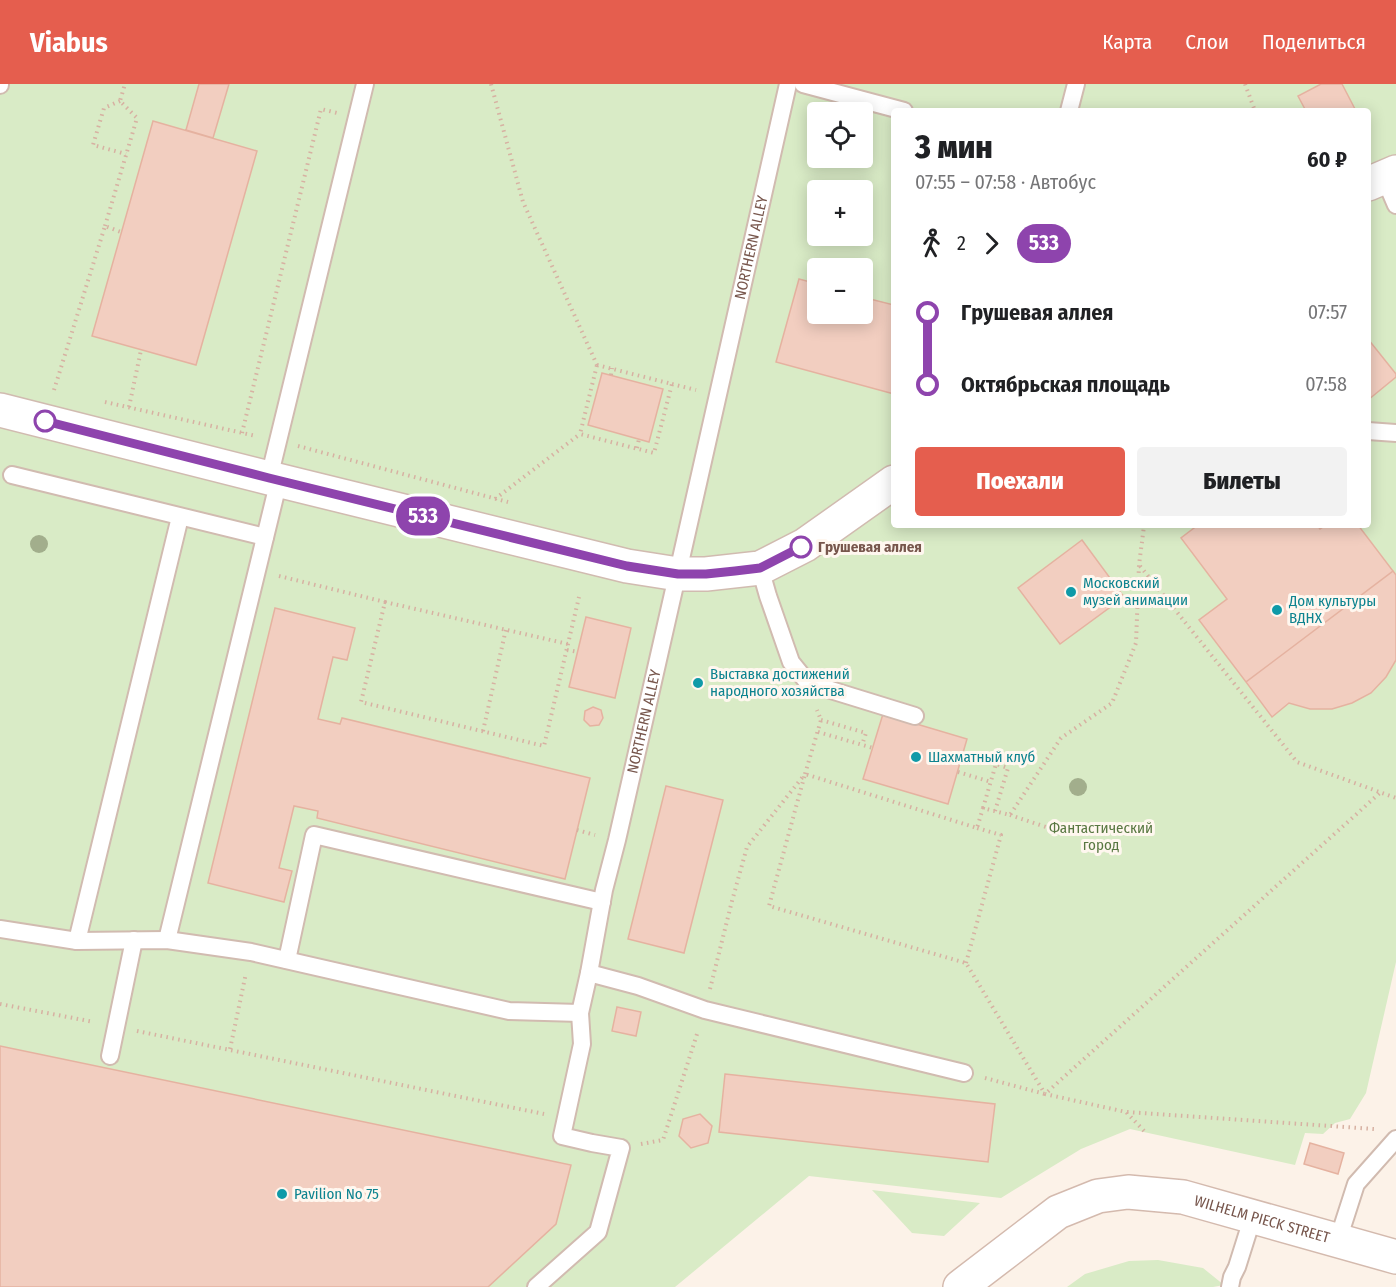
<!DOCTYPE html>
<html lang="ru">
<head>
<meta charset="utf-8">
<style>
  :root { --surface:#fff; --page:#f2f2f2; --text:#202124; --muted:#757577; --accent:#e55e4e }
  body { margin:0; font-family:"Fira Sans Condensed",sans-serif; background:var(--page); color:var(--text); height:100vh; display:flex; flex-direction:column; font-size:22px; white-space:nowrap }
  * { box-sizing:border-box; margin:0 }
  p { font-size:20px; color:var(--muted) }
  .icon { flex:none; width:33px; height:33px; fill:none; stroke:currentColor; stroke-width:2; stroke-linecap:round; stroke-linejoin:round }
  .map { position:relative; flex:1; overflow:hidden }
  .sheet { position:absolute; left:891px; top:24px; width:480px; height:420px; display:flex; flex-direction:column; background:var(--surface); border-radius:6px; box-shadow:0 3px 15px #0003 }
  .sheet>* { flex:none }
  .badge { padding:0 12px; border-radius:20px; font-size:21px; line-height:39px }
  .buttons { position:absolute; left:807px; top:18px; display:grid; gap:12px }
  .buttons a { display:grid; place-items:center; width:66px; height:66px; border-radius:6px; background:var(--surface); box-shadow:0 3px 15px #0003; font-size:30px }
  .map>.badge { position:absolute; translate:-50% -50%; box-shadow:0 0 0 3px #fff }
  .legs { display:flex; align-items:center; gap:9px; height:66px; padding:0 24px; font-size:20px }
  .legs p { margin-inline-start:auto }
  .overview { display:flex; align-items:center; justify-content:space-between; height:102px; padding:0 24px }
  h1 { font-size:33px; font-weight:800; line-height:45px }
  .action { display:flex; gap:12px; margin-top:auto; padding:12px 24px }
  .action a { flex:1; height:69px; border-radius:6px; background:var(--accent); color:#fff; font-size:24px; font-weight:800; line-height:69px; text-align:center }
  .action a+a { background:var(--page); color:var(--text) }
  ul { padding:0 24px; list-style:none }
  li { display:flex; align-items:center; gap:21px; height:72px; font-size:22px }
  li i { display:grid; place-items:center; width:9px; height:100%; margin:0 8px; background:currentColor }
  li i::after { content:''; width:15px; height:15px; margin:-8px; border:4px solid; border-radius:50%; background:var(--surface) }
  li p { margin-inline-start:auto }
  li:first-child i { background:linear-gradient(#0000 50%,currentColor 0) }
  li:last-child i { background:linear-gradient(currentColor 50%,#0000 0) }
  header { display:flex; align-items:center; gap:36px; box-sizing:border-box; height:84px; padding:0 30px; background:var(--accent); color:#fff }
  header strong { font-size:28px }
  nav { display:flex; gap:33px; margin-inline-start:auto; font-size:21px }
  .map>svg:first-child { display:block }
  .green { fill:#d9ebc6; fill-rule:evenodd }
  .building { fill:#f2cec0; stroke:#e5b2a0; stroke-width:1.5 }
  .lines { fill:none; stroke-linecap:round; stroke-linejoin:round }
  .lane-casing { stroke:#d1bbb0; stroke-width:20 }
  .street-casing { stroke:#d1bbb0; stroke-width:36 }
  .secondary-casing { stroke:#d4baae; stroke-width:36 }
  .path { stroke:#d7b1a2; stroke-width:4; stroke-dasharray:1.5 4.5; stroke-linecap:butt }
  .lane { stroke:#fff; stroke-width:16 }
  .street { stroke:#fff; stroke-width:33 }
  .secondary { stroke:#fff; stroke-width:33 }
  .tree { fill:#a2ae8c }
  .line-1-casing { stroke:#fff; stroke-width:14 }
  .line-1 { stroke:#8e44ad; stroke-width:9 }
  .stop-1-dot { fill:#fff; stroke:#8e44ad; stroke-width:3 }
  .culture-dot { fill:#0f9aa8; stroke:#fff7ef; stroke-width:2 }
  .labels { text-anchor:middle; stroke-width:6; stroke-linejoin:round; paint-order:stroke }
  .street-label { font-size:15px; fill:#77564c; stroke:#fff7ef }
  .stop-label { font-size:15px; font-weight:bold; fill:#77564c; stroke:#fff7ef; text-anchor:start }
  .culture-label { font-size:15px; fill:#0d838f; stroke:#fff7ef; text-anchor:start }
  .park-label { font-size:15px; fill:#587741; stroke:#fff7ef }
</style>
</head>
<body>
<header>
<strong>Viabus</strong>
<nav><a>Карта</a><a>Слои</a><a>Поделиться</a></nav>
</header>
<div class="map">
<svg width="1396" height="1203" viewBox="0 0 1396 1203">
  <rect width="100%" height="100%" fill="#fcf2e8"/>
  <path class="green" d="M0,0H1396V878L1366,1009L1350,1035L1335,1039L1323,1050L1305,1049L1295,1081L1130,1045L1081,1065L1001,1114L809,1092L675,1203H0ZM894,27H1368V441H894ZM818,28H862V74H818ZM818,106H862V152H818ZM818,184H862V230H818Z
    M872,1106L980,1119L944,1152L912,1149Z
    M1158,1176L1203,1184L1224,1201L1213,1203H1067L1085,1190L1129,1177Z"/>
  <path class="building" d="M199,0H229L213,54L186,46Z
    M1321,0H1342L1356,27H1306L1298,12Z
    M153,37L257,67L196,281L92,252Z
    M799,195L818,200V230H862V213L894,221V310L776,278Z
    M1368,255L1396,290V293L1368,316Z
    M602,289L663,305L649,358L588,341Z
    M1198,441H1317L1320,445L1326,441H1358L1393,487L1246,598L1199,536L1227,515L1181,454Z
    M1082,456L1124,513L1060,560L1018,504Z
    M1393,487L1396,491V576L1386,593L1371,609L1352,619L1332,625H1310L1289,619L1272,633L1246,598Z
    M275,524L355,544L347,576L333,573L318,635L340,640L342,634L590,694L565,795L317,734L318,727L294,722L279,784L292,787L284,818L208,799Z
    M586,533L631,544L615,614L569,603Z
    M593,623L601,626L603,634L599,641L590,642L584,636L585,627Z
    M883,630L967,655L948,720L863,695Z
    M666,702L723,716L684,869L628,855Z
    M617,923L641,928L636,952L612,947Z
    M0,962L571,1081L556,1140L488,1203H0Z
    M725,990L995,1020L988,1078L719,1048Z
    M700,1030L712,1042L708,1059L691,1064L679,1052L683,1035Z
    M1310,1059L1344,1069L1338,1090L1304,1080Z"/>
  <g class="lines">
    <g class="lane-casing">
      <g id="lane">
        <path d="M803,0L904,27"/>
        <path d="M0,1V0"/>
        <path d="M1069,27L1076,0"/>
        <path d="M1384,93L1396,121"/>
        <path d="M1368,347L1396,349"/>
        <path d="M12,391L265,453"/>
        <path d="M269,394L365,0"/>
        <path d="M760,484L768,512L791,578L808,599L915,632"/>
        <path d="M0,845L77,857L167,856L251,868L509,927L580,929"/>
        <path d="M167,856L279,396"/>
        <path d="M77,857L180,433"/>
        <path d="M287,876L314,751L602,818"/>
        <path d="M589,889L638,902L705,926L964,989"/>
        <path d="M110,972L134,856"/>
        <path d="M1338,1156L1356,1100L1396,1055"/>
        <path id="s1" d="M536,1203L598,1148L621,1064L592,1059L562,1052L582,960L580,929L589,889L604,806L617,756L685,457L788,0"/>
        <path d="M1230,1203L1232,1193L1237,1183L1253,1132"/>
      </g>
    </g>
    <g class="street-casing">
      <path id="street" d="M1368,100L1396,88
        M0,326L269,394L627,482L678,490H706L760,484L805,461L894,398"/>
    </g>
    <g class="secondary-casing">
      <g id="secondary">
        <path id="s2" d="M960,1203L1058,1128L1098,1112L1128,1108L1183,1113L1396,1173"/>
      </g>
    </g>
    <path class="path" d="M491,0L523,118L597,281
      M1245,0L1255,27
      M120,17L104,24L93,61L126,70
      M105,142L137,34L120,17L125,0
      M597,281L672,300L654,369L580,350Z
      M611,291L612,284
      M672,300L696,306
      M54,306L105,142L121,148
      M105,318L256,352
      M129,323L141,266
      M242,349L321,25L337,29
      M298,362L508,418
      M637,364L639,355
      M495,415L580,350
      M1146,441L1144,442L1139,481L1136,559L1112,619L1061,654L1010,731L983,724L977,744L805,690L769,822L966,879L1045,1010L1126,1028L1146,1049
      M1140,482L1297,678L1396,714
      M279,492L385,518L361,618L544,662L579,513
      M385,518L568,560
      M567,566L578,568
      M821,636L866,649L862,661
      M483,647L506,545
      M818,648L873,664
      M958,688L991,698
      M983,724L996,680L1008,684L995,727
      M1010,731L1046,743
      M577,746L595,751
      M966,879L1001,751L977,744
      M710,905L732,817L747,763L805,690L821,636L817,626
      M0,920L94,938
      M137,947L544,1030
      M230,965L246,889
      M985,994L1045,1010L1381,708
      M1127,1028L1374,1045
      M641,1060L663,1056L698,947"/>
    <use href="#lane" class="lane"/>
    <use href="#street" class="street"/>
    <use href="#secondary" class="secondary"/>
  </g>
  <g class="tree">
    <circle cx="39" cy="460" r="9"/>
    <circle cx="1078" cy="703" r="9"/>
  </g>
  <g class="lines">
    <g class="line-1-casing">
      <path id="line-1" d="M45,337L269,394L627,482L678,490H706L735,487L760,484L801,463"/>
    </g>
    <use href="#line-1" class="line-1"/>
  </g>
  <g class="stop-1-dot">
    <circle cx="45" cy="337" r="10"/>
    <circle cx="801" cy="463" r="10"/>
  </g>
  <g class="culture-dot">
    <circle cx="1071" cy="508" r="6"/>
    <circle cx="1277" cy="526" r="6"/>
    <circle cx="698" cy="599" r="6"/>
    <circle cx="916" cy="673" r="6"/>
    <circle cx="282" cy="1110" r="6"/>
  </g>
  <g class="labels">
    <g class="street-label">
      <text dy="5" stroke="none"><textPath href="#s1" startOffset="1140">NORTHERN ALLEY</textPath></text>
      <text dy="5" stroke="none"><textPath href="#s1" startOffset="654">NORTHERN ALLEY</textPath></text>
      <text dy="5" stroke="none"><textPath href="#s2" startOffset="334">WILHELM PIECK STREET</textPath></text>
    </g>
    <g class="stop-label">
      <text x="818" y="468">Грушевая аллея</text>
    </g>
    <g class="culture-label">
      <text x="1083" y="504">Московский<tspan x="1083" dy="17">музей анимации</tspan></text>
      <text x="1289" y="522">Дом культуры<tspan x="1289" dy="17">ВДНХ</tspan></text>
      <text x="710" y="595">Выставка достижений<tspan x="710" dy="17">народного хозяйства</tspan></text>
      <text x="928" y="678">Шахматный клуб</text>
      <text x="294" y="1115">Pavilion No 75</text>
    </g>
    <g class="park-label">
      <text x="1101" y="749">Фантастический<tspan x="1101" dy="17">город</tspan></text>
    </g>
  </g>
</svg>
<div class="buttons">
<a><svg class="icon" aria-label="locate" viewBox="0 0 24 24"><circle cx="12" cy="12" r="6"/><path d="M12 2v4M12 18v4M2 12h4M18 12h4"/></svg></a>
<a>+</a>
<a>−</a>
</div>
<b class="badge" style="left:423px;top:432px;background:#8e44ad;color:#fff">533</b>
<section class="sheet">
<div class="overview"><div><h1>3 мин</h1><p>07:55 – 07:58 · Автобус</p></div><b>60 ₽</b></div>
<div class="legs"><svg class="icon" aria-label="walk" viewBox="0 0 24 24"><circle cx="13" cy="4" r="2"/><path d="M13 8l-2 6 4 7M11 14l-3 7M7 12l3-4h3l4 4"/></svg>2<svg class="icon" aria-label="forward" viewBox="0 0 24 24"><path d="M9 5l7 7-7 7"/></svg><b class="badge" style="background:#8e44ad;color:#fff">533</b></div>
<ul>
<li><i style="color:#8e44ad"></i><b>Грушевая аллея</b><p>07:57</p></li>
<li><i style="color:#8e44ad"></i><b>Октябрьская площадь</b><p>07:58</p></li>
</ul>
<div class="action"><a>Поехали</a><a>Билеты</a></div>
</section>
</div>
</body>
</html>
